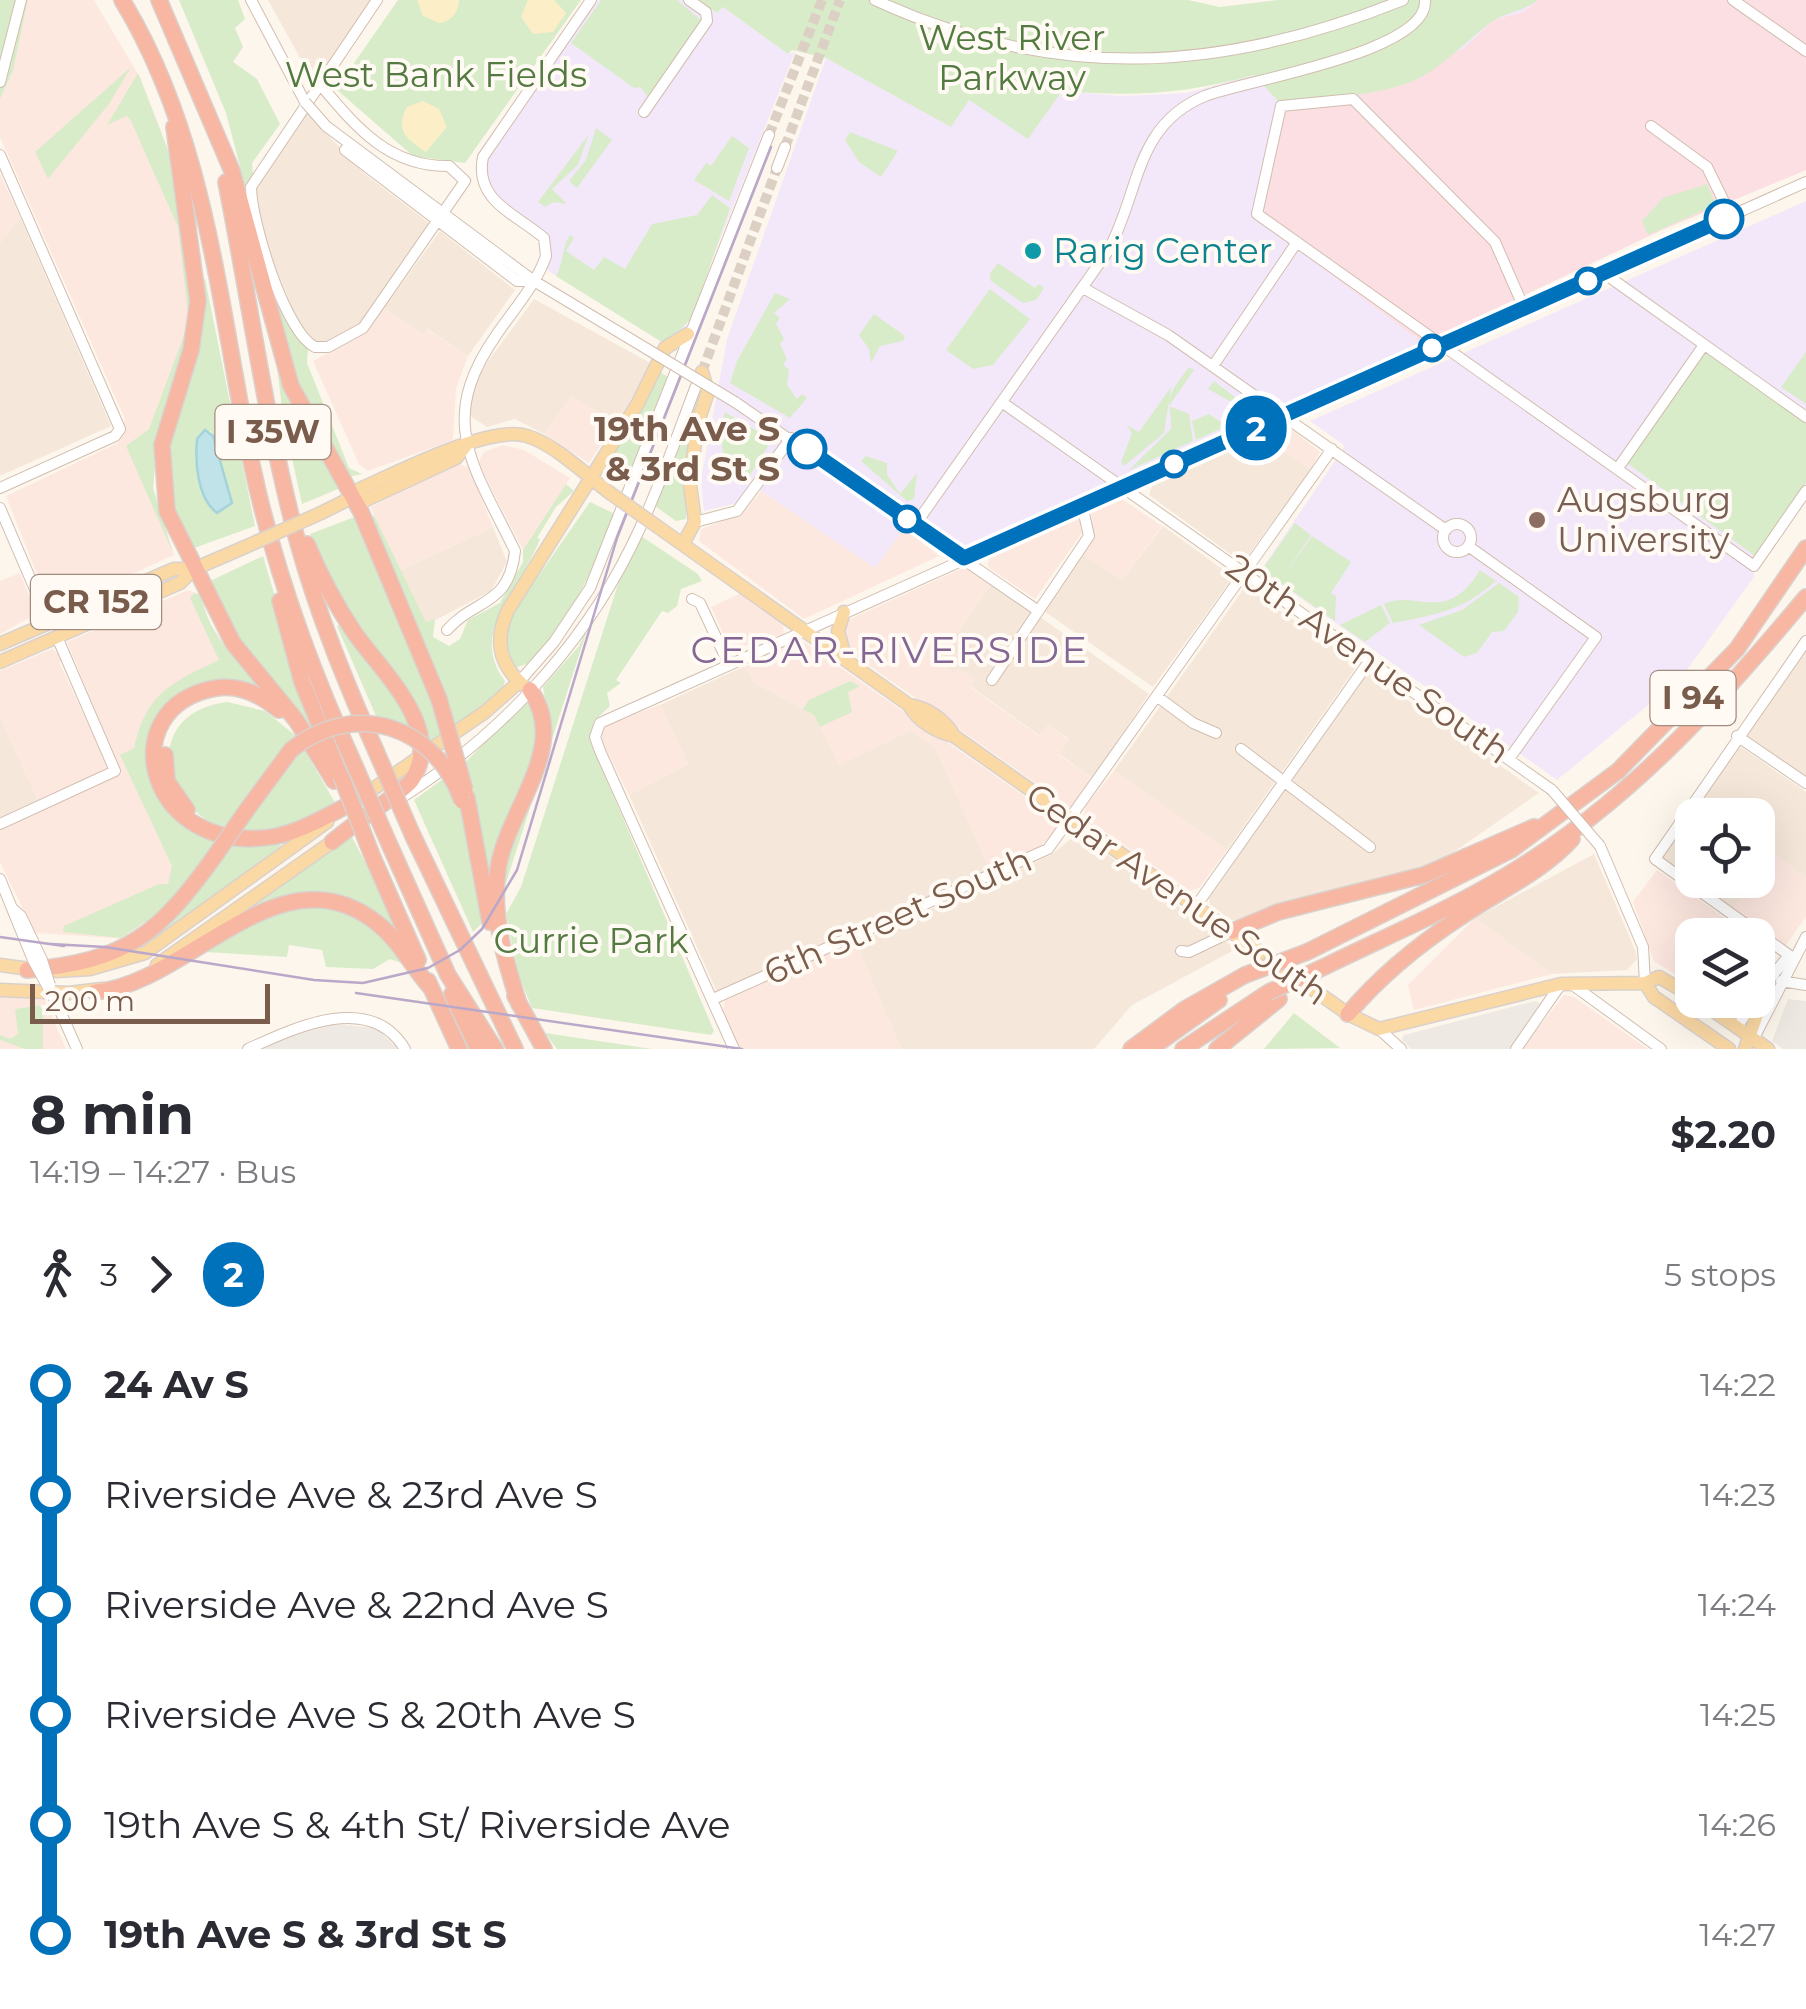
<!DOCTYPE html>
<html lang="en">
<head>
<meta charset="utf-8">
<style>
  :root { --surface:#fff; --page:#f7f7f7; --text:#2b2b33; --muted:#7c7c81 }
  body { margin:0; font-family:Montserrat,sans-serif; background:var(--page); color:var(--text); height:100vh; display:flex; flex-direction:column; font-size:38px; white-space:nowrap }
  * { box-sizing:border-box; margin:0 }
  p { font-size:32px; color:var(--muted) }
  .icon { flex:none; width:55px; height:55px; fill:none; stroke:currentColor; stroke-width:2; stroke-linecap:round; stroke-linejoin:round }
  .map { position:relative; height:1049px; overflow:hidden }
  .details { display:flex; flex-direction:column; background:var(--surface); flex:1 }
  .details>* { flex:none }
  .badge { padding:0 20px; border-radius:32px; font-size:35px; line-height:65px }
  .tools { position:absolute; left:1675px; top:798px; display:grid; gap:20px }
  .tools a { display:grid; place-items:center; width:100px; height:100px; border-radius:20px; background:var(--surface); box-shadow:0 10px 40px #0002; font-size:50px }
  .scale { position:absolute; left:30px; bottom:25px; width:240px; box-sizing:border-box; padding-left:10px; border:5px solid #7a5c4d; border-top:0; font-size:28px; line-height:35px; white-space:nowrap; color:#7a5c4d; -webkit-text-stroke:8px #fffaf3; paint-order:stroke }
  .map>.badge { position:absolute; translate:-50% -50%; box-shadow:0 0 0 5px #fff }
  .legs { display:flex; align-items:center; gap:15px; height:110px; padding:0 30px; font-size:32px }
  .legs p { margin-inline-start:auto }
  .head { display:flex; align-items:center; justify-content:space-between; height:170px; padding:0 30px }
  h1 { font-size:55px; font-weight:700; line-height:75px }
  ul { padding:0 30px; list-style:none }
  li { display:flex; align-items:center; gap:35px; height:110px; font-size:38px }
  li i { display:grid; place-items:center; width:15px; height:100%; margin:0 12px; background:currentColor }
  li i::after { content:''; width:25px; height:25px; margin:-12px; border:8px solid; border-radius:50%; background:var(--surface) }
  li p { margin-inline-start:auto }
  li:first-child i { background:linear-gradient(#0000 50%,currentColor 0) }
  li:last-child i { background:linear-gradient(currentColor 50%,#0000 0) }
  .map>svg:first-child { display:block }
  .residential { fill:#f5e8da }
  .commercial { fill:#fde8e0 }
  .industrial { fill:#efe9e4 }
  .education { fill:#f3e8fa }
  .medical { fill:#fbdfe3 }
  .green { fill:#d8ecc9; fill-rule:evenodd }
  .sand { fill:#fcefc7 }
  .water { fill:#bfe3e8; stroke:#a5d3da; stroke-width:2.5 }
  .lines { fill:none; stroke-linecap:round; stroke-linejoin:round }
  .minor-tunnel { stroke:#dcd0c4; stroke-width:10; stroke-dasharray:10 5; stroke-linecap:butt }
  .minor-casing { stroke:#d1beb0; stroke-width:12 }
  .major-casing { stroke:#dad1cd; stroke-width:15 }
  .highway-casing { stroke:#dad1cd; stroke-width:18 }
  .minor { stroke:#fff; stroke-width:10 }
  .major { stroke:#fbd9a5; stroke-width:12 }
  .highway { stroke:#f7b7a3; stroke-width:15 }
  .tram { stroke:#b9a8c9; stroke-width:2.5 }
  .minor-bridge-casing { stroke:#d1beb0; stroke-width:12; stroke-linecap:butt }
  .major-bridge-casing { stroke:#dad1cd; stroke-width:15; stroke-linecap:butt }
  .highway-bridge-casing { stroke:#dad1cd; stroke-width:18; stroke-linecap:butt }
  .minor-bridge { stroke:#fff; stroke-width:10 }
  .major-bridge { stroke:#fbd9a5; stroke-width:12 }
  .highway-bridge { stroke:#f7b7a3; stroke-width:15 }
  .line-1-casing { stroke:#fff; stroke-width:22 }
  .line-1 { stroke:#0072bc; stroke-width:15 }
  .stop-1-dot { fill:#fff; stroke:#0072bc; stroke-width:5 }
  .culture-dot { fill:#0f9aa8; stroke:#fffaf3; stroke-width:4 }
  .education-dot { fill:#8d6e63; stroke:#fffaf3; stroke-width:4 }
  .labels { text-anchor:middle; stroke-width:8; stroke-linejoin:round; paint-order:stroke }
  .shield { fill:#fffaf3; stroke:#a28b7f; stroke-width:2.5 }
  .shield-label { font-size:32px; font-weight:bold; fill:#7a5c4d }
  .park-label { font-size:35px; fill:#537a41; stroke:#fffaf3 }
  .culture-label { font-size:35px; fill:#0d838f; stroke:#fffaf3; text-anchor:start }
  .stop-label { font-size:35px; font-weight:bold; fill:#7a5c4d; stroke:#fffaf3; text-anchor:end }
  .education-label { font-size:35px; fill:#785e54; stroke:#fffaf3; text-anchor:start }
  .street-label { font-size:35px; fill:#7a5c4d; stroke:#fffaf3 }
  .neighbourhood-label { font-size:38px; letter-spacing:2.5px; fill:#846695; stroke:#fffaf3 }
</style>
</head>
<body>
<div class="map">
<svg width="1806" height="1049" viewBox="0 0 1806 1049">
  <rect width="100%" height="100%" fill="#fdf6ec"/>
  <path class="residential" d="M268,0H372L314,83Z
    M307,113L365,174L429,223L360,325L320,345L304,336L269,251L254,196L256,186Z
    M20,217L111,426L0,476V243Z
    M440,231L515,290L468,356L428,329L423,335L384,308Z
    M534,299L654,365L615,424L572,396L544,434L515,419L487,427L470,416L472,391L483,368Z
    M1262,437L1311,469L1246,558H1236L1149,495L1152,486Z
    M1163,526L1233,577L1153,687L1044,611L1083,554L1122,580Z
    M493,527L507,562L491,591L424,626L397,572Z
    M992,583L1149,694L1093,778L1059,754L1069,739L1048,725L1040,736L970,686L974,679L955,674L937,662Z
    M1245,587L1354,661L1356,667L1227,850L1114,771Z
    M1806,648V778L1746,736Z
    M745,666L755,683L814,715L911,731L935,747L990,870L717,992L629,795L688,764L660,705Z
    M1368,672L1539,793L1432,867L1240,921L1231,920L1210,904L1209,898Z
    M0,717L38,800L0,818Z
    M1741,747L1806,792V877L1771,853L1758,873V815H1692V880H1753L1732,910L1662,861L1661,855L1736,749Z
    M1078,833L1236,949L1132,1005L1094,1049H901L856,943L1051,855Z
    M1594,854L1635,950L1637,959L1627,970L1552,974L1475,918Z"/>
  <path class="commercial" d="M28,0H94L141,79L173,163L195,301L157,443L153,488L174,555L57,608L49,604L6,496L118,443L125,419L0,137V99L13,71Z
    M0,174L20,217L0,243Z
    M384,308L423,335L427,329L468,356L456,389L453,440L368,471L359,464L313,361L368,332Z
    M572,396L615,424L589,463L544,434Z
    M1286,425L1320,452L1311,469L1262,437Z
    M503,445L524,450L570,478L523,550L478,463L484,452Z
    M457,463L469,468L493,527L397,572L371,507Z
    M761,491L874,567L904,528L939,556L804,619L699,541L701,529L742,514Z
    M1119,497L1162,526L1122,580L1083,554L1093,538L1091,513Z
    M1076,517L1083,520L1084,530L1035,599L988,567L989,556Z
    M965,567L992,583L937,662L955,674L959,668L975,679L970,687L1039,736L1048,725L1069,740L1059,755L1093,778L1071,808L843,647V624L848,620Z
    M20,573L36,614L0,634V581Z
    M188,590L201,595L209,622L237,662L231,684L138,730L134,748L189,884L175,901L128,939L35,933L0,862V831L122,774L67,642Z
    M741,593L783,623L784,634L731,650L711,607Z
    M796,642H804L1063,823L1039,848L990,870L935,747L911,731L839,765L814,715L755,683L745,666Z
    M52,649L62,656L60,664L107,765L104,771L38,800L0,717V671Z
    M660,705L688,764L629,795L599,735L609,723Z
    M1114,771L1227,850L1199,888L1190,891L1084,817L1086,806Z
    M1771,853L1806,877V917L1785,946L1732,910L1753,880H1758Z
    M1657,870L1749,935H1692V985L1654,961L1633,902Z
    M1475,918L1552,974L1414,1010L1408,985Z
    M856,942L901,1049H740L723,1011L725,999Z
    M0,994L44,998L66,1049H0Z
    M1564,995L1574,997L1648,1049H1522Z"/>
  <path class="industrial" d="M1788,999L1806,1001V1049H1783L1772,1041Z
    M1535,1001L1541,1004L1510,1049H1411L1402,1040L1404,1035Z
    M325,1023L376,1028L399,1049H257Z"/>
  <path class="education" d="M591,0H699L717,13L723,7L788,54L795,52L684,330L665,344L542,267L547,244L483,185L488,147Z
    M1532,0H1806V23L1528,288L1411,351L967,550L914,515L875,568L751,484L737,503L704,511L701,480L727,339L826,58L950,126L969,100L1062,91L1121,96L1187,93Z
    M1806,201V484L1754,557V577L1681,678L1557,780L1261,570L1345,446L1310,421Z"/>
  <path class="medical" d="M1538,0H1806V170L1662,230L1423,343L1253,216L1278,101L1354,95L1462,50L1494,20L1524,12Z"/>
  <path class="green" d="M0,0H28L13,71L0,99Z
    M179,0H238L245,19L235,28L243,47L233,62L257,79L280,124L252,163L253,176L246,189L226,113Z
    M398,0H581L465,163L413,156L336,89Z
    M601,0H677L701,20L649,98L640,87L634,88L571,43Z
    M699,0H1188L1220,7L1278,0H1538C1523,12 1505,12 1490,23C1467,41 1448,61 1423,76C1387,97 1319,98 1278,101L1254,75C1185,94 1133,97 1062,91L1028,139L969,100L951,127L826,58L792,50L788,54L723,7L717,13Z
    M131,67L109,104L48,179L35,152Z
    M138,73L173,163L194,320L157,443L153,488L173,553L126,446L149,429L189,322L178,227L131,121L127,116L107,125Z
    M596,128L612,140L577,188L569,181L586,160Z
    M850,132L898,151L881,177L859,162L845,140Z
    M589,134L578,165L552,189L567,204L554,202L545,207L538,202Z
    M732,136L749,148L729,201L694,180L706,163L711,166Z
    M1707,184L1716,205L1648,235L1642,221L1663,198Z
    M712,195L730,208L692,318L665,344L556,276C564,262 561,249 570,235L574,238L566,251L594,270L604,257L625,269L652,224L697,215Z
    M259,250L297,338L308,350L307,363L349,468L362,474L348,477L304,407Z
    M998,263L1035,288L1039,284L1044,288L1036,300L1023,303L991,281L990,273Z
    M205,279L255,526L194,548L171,501L166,458L200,280ZM211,431L232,503L198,475L197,439Z
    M990,289L1030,319L993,365L973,369L946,350Z
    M775,293L790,299L774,313L780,318L776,324L784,339L780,344L787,359L783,365L789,369L787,385L797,399L802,394L807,398L790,418L730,383L737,361Z
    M874,314L905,336L903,341L880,346L871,363L869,349L859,335Z
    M1706,351L1806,422V483L1755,556L1627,463Z
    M1806,352V404L1781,387Z
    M277,366L289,398L339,484L338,489L302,504L283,417Z
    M1189,367L1194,370L1169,406L1189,414L1193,441L1129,470L1171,429C1172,419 1169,413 1169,404C1169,391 1182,377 1189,367Z
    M658,371L668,377L627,484L608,473L604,463Z
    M1214,381L1255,413L1196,440L1192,421L1209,414L1221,422L1246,410L1208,389Z
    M1171,387L1164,433L1124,466L1121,462L1132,433L1126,425L1139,432Z
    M697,396L703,399L686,492V519L676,521L655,506Z
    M725,412L772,440L747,480C718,460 719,445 725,412Z
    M866,456L887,463V475L900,494L917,473L914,499L907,501L861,461Z
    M566,484L574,491L556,507L537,538L540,539C522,587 467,631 505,681L503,688L455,727L368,519L374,515L426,622L435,619L433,637L449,646L460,639L468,620L500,603L523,562V550Z
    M590,502L615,514C601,548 555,665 516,667C501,651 506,632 513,612Z
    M357,516L445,734L433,742L423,735C426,691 382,665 360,633C339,602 322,569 310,534Z
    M1295,523L1311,535L1284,575L1312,536L1351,562L1331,593L1336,596L1335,621L1262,570Z
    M641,536L698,574L702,581L681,589L677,606L668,613L662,611L616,680L621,683L607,693L610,706L594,721L590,741L714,1031L711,1035L532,1008L517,971L506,914L521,887L620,578Z
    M263,556L313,726L306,730L241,646L208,582Z
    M1480,570L1496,581C1463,611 1434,615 1393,623L1384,604C1416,589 1446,626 1480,570Z
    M1499,583L1519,597L1518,612L1504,631L1492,632L1477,653L1464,657L1419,625L1462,610Z
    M194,593L201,595C208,633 235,660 260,687L257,691L219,684L161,723L155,785L179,820L220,838L189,884L150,924L146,921L121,938L63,932L64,926L159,884H168L172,866L120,755L134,748C146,694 170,683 219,660L190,598Z
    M1381,605L1390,623L1365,642L1340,625Z
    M344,623L395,694L409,727L376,716L337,626Z
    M588,627L503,892L501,868L552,740L543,687L579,646Z
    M850,681L860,686L848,692L852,712L820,727L814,715L803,709L809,700Z
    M529,697L542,725L492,896L463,765Z
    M227,702L265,711L296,736L278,753L226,830C159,805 142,713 227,702Z
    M302,746L337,806L288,830L236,832Z
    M447,776L460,804L482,923L473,932L414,800Z
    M350,833L402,935L344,902L247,914L244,910Z
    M231,841L282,845L156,937L154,933Z
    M291,906C349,909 370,915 404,964L390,959L373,969L326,967L322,950L289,945L287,957L205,952L231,934Z
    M43,1005V1049H25L0,1040V1035L10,1039L18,1034L15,1009Z
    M1294,1013L1340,1048L1264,1049Z
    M545,1033L652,1049H557Z"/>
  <path class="sand" d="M417,0H459C458,13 452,21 439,23L423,16Z
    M528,0H554L566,13L553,32L533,34L521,17Z
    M423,101L439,109L447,127L426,152C407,139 394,131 407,107Z"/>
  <path class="water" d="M205,430L213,436L232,503L217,513C197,498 195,462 197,439Z"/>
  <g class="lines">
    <path class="minor-tunnel" d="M769,135L822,0
      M785,147L840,0
      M702,372L777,168"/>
    <g class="minor-casing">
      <path id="minor" d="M251,0L305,102
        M875,0C1055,83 1222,73 1403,0
        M1733,0L1806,51
        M0,82L21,0
        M319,83C356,127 388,167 449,166L465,181L363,328L328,347H315C285,332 251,221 251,187L377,0
        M644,112L707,21L706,12L689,0
        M326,126L534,281L647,349
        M1651,126L1707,167L1731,216
        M345,150L517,281H534
        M0,155L120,429L115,436L0,488
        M777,168L785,147
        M1605,274L1806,417
        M1083,288L1168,335L1446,530
        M1524,308L1495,242L1353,99L1281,106L1257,214L1754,566L1806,491
        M1213,366L1297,242
        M735,402L1037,610
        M1003,403L1552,790
        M1618,468L1704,345
        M0,508L49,622
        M695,522L737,511L791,438
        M1443 538a14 14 0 1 1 28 0a14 14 0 1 1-28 0Z
        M915,525L1108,251C1140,193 1134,125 1205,96C1246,80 1430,52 1425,0
        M1468,546L1596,637L1509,759
        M692,599L700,603L729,665
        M447,630C475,598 509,607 515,551C474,466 435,422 497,334C514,309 536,285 546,256L544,238C516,214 474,201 483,157L591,0
        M992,680L1089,536L1082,505
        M519,682L554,642L590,588L769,135
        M1159,698L1193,723L1216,733
        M1737,736L1806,783
        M1241,749L1370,847
        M401,798C496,738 579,651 630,549C658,493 678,432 701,373
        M0,824L115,771L57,637
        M1600,846L1643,947L1645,983
        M0,879L33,960
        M1196,906L1370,660
        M13,909L21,916L42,960
        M1181,951L1189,952L1233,931
        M1789,955L1655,859L1806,641
        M1781,981L1806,985
        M1570,983L1661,1049
        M1765,985L1789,955
        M713,999L1048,849L1332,449
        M57,1004L77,1049
        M1738,1026L1754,1000
        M1379,1029L1401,1049
        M1754,1038L1806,937
        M248,1049C294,1028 370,991 405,1049
        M734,1049L600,751L595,737L600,723L1806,182
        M1516,1049L1561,984"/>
    </g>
    <g class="major-casing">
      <path id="major" d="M353,497L366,500L456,458L465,447
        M321,513L353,497L360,489C396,473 491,424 527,436C556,445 586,475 610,493
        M658,527L909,705C928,708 945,720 954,736
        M683,544L695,522L690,485L697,425L708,392L702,372
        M844,612L838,631L845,657
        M0,644L174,569H194
        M0,662L180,583L194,569L245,547
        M522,684C498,663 495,638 508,610L638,403L665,348L688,334
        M909,705C918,721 936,732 954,736L1348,1014L1379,1029L1561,984L1645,983L1659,977L1692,996
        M360,798L485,712L519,682
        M0,965L37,970
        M157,965L332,842
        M57,971L90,969L145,953L327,822
        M1645,983L1654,997L1729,1049
        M0,990L69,993L102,989
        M1698,1000L1768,1049
        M1745,1049L1769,980"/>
    </g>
    <g class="highway-casing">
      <path id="highway" d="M122,0C207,139 219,308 252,465C274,569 311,670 355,766
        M159,0L232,171L291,386L361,512L439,699
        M174,127L198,301L191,350L162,445L167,511L233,643L296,720L334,781
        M226,182C250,302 266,425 298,543C318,615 346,683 376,751
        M307,544C320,575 335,604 354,632C380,670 447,729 411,781C404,791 347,828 332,842
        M280,601L302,682L339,773
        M279,710C261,695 240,684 216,688C108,707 148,860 277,836C304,830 330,814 354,802
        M165,755L167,781L187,810
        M467,798L490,922
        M246,811L291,750
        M413,836L515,1049
        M391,848L448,975L495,1049
        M373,858L418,960
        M1233,931L1278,912L1424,875L1534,827
        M1307,952L1511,850L1618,771L1737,649L1806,548
        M1326,966C1385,937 1447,911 1504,877C1626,805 1716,705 1806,597
        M27,970C128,961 159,934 217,853
        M428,981L459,1049
        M95,992C189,984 279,846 377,923C400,941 412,967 431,988
        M452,994L478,1049
        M515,996L544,1049
        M519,1004C505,960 491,916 498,869C507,809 571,747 530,690
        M1348,1014C1380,976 1418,945 1459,918C1497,892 1541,873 1572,839
        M1131,1049L1185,1009L1245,975
        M1150,1049L1219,1000
        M1183,1049L1269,992
        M1217,1049L1279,999"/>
    </g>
    <use href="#minor" class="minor"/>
    <use href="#major" class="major"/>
    <use href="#highway" class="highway"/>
    <path class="tram" d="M0,937L64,946
      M51,944L105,947L314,980L363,983L428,968L460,950L482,929L517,870L617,538L771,147
      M356,993L742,1049"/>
    <g class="minor-bridge-casing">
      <path id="minor-bridge" d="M305,102L326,126
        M647,349L735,402
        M1552,790L1600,846
        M33,960L57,1004
        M42,960L50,985"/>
    </g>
    <g class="major-bridge-casing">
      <path id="major-bridge" d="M610,493L658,527
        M245,547L321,513"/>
    </g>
    <g class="highway-bridge-casing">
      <path id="highway-bridge" d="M439,699L465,790
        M291,750C354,699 436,725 462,801
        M376,751L413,836
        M355,766L391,848
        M341,776L373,858
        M217,853L246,811
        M1245,975L1307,952
        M1269,992L1326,966"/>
    </g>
    <use href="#minor-bridge" class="minor-bridge"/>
    <use href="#major-bridge" class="major-bridge"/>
    <use href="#highway-bridge" class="highway-bridge"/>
  </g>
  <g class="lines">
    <g class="line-1-casing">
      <path id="line-1" d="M807,449L964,558L1724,219"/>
    </g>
    <use href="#line-1" class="line-1"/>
  </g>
  <g class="stop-1-dot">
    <circle cx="1724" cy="219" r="18"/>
    <circle cx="1588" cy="281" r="12"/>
    <circle cx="1432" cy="348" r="12"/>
    <circle cx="807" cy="449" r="18"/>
    <circle cx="1174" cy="464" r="12"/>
    <circle cx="907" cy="519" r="12"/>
  </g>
  <circle class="culture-dot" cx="1033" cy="251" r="10"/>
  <circle class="education-dot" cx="1537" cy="520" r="10"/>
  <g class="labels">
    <g class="shield">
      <rect x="215.5" y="405" width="115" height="54" rx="8"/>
      <rect x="31" y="575" width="130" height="54" rx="8"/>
      <rect x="1650.5" y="671" width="85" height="54" rx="8"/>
    </g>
    <g class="shield-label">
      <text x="273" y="443">I 35W</text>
      <text x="96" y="613">CR 152</text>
      <text x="1693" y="709">I 94</text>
    </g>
    <g class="park-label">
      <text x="1012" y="50">West River<tspan x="1012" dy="40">Parkway</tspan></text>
      <text x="436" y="87">West Bank Fields</text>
      <text x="591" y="953">Currie Park</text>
    </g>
    <g class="culture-label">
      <text x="1053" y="263">Rarig Center</text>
    </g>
    <g class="stop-label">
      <text x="780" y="441">19th Ave S<tspan x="780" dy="40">&amp; 3rd St S</tspan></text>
    </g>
    <g class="education-label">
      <text x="1557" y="512">Augsburg<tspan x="1557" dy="40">University</tspan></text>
    </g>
    <g class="street-label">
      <text transform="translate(1368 659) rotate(35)" y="12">20th Avenue South</text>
      <text transform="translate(1177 894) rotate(35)" y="12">Cedar Avenue South</text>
      <text transform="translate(898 916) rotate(-24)" y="12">6th Street South</text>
    </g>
    <g class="neighbourhood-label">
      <text x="890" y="663">CEDAR-RIVERSIDE</text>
    </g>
  </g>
</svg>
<div class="tools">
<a><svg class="icon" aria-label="locate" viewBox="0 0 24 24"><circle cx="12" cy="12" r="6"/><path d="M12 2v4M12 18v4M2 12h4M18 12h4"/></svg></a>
<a><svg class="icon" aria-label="layers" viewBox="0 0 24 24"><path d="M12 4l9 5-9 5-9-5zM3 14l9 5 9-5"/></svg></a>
</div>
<div class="scale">200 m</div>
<b class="badge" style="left:1256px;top:428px;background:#0072bc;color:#fff">2</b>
</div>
<section class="details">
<div class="head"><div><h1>8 min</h1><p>14:19 – 14:27 · Bus</p></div><b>$2.20</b></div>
<div class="legs"><svg class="icon" aria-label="walk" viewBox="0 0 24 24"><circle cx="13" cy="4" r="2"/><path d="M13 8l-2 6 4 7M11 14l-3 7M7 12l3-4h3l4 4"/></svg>3<svg class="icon" aria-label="forward" viewBox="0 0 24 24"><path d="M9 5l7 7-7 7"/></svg><b class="badge" style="background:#0072bc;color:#fff">2</b><p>5 stops</p></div>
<ul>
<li><i style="color:#0072bc"></i><b>24 Av S</b><p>14:22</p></li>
<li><i style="color:#0072bc"></i><span>Riverside Ave &amp; 23rd Ave S</span><p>14:23</p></li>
<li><i style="color:#0072bc"></i><span>Riverside Ave &amp; 22nd Ave S</span><p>14:24</p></li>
<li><i style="color:#0072bc"></i><span>Riverside Ave S &amp; 20th Ave S</span><p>14:25</p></li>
<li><i style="color:#0072bc"></i><span>19th Ave S &amp; 4th St/ Riverside Ave</span><p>14:26</p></li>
<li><i style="color:#0072bc"></i><b>19th Ave S &amp; 3rd St S</b><p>14:27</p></li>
</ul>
</section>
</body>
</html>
